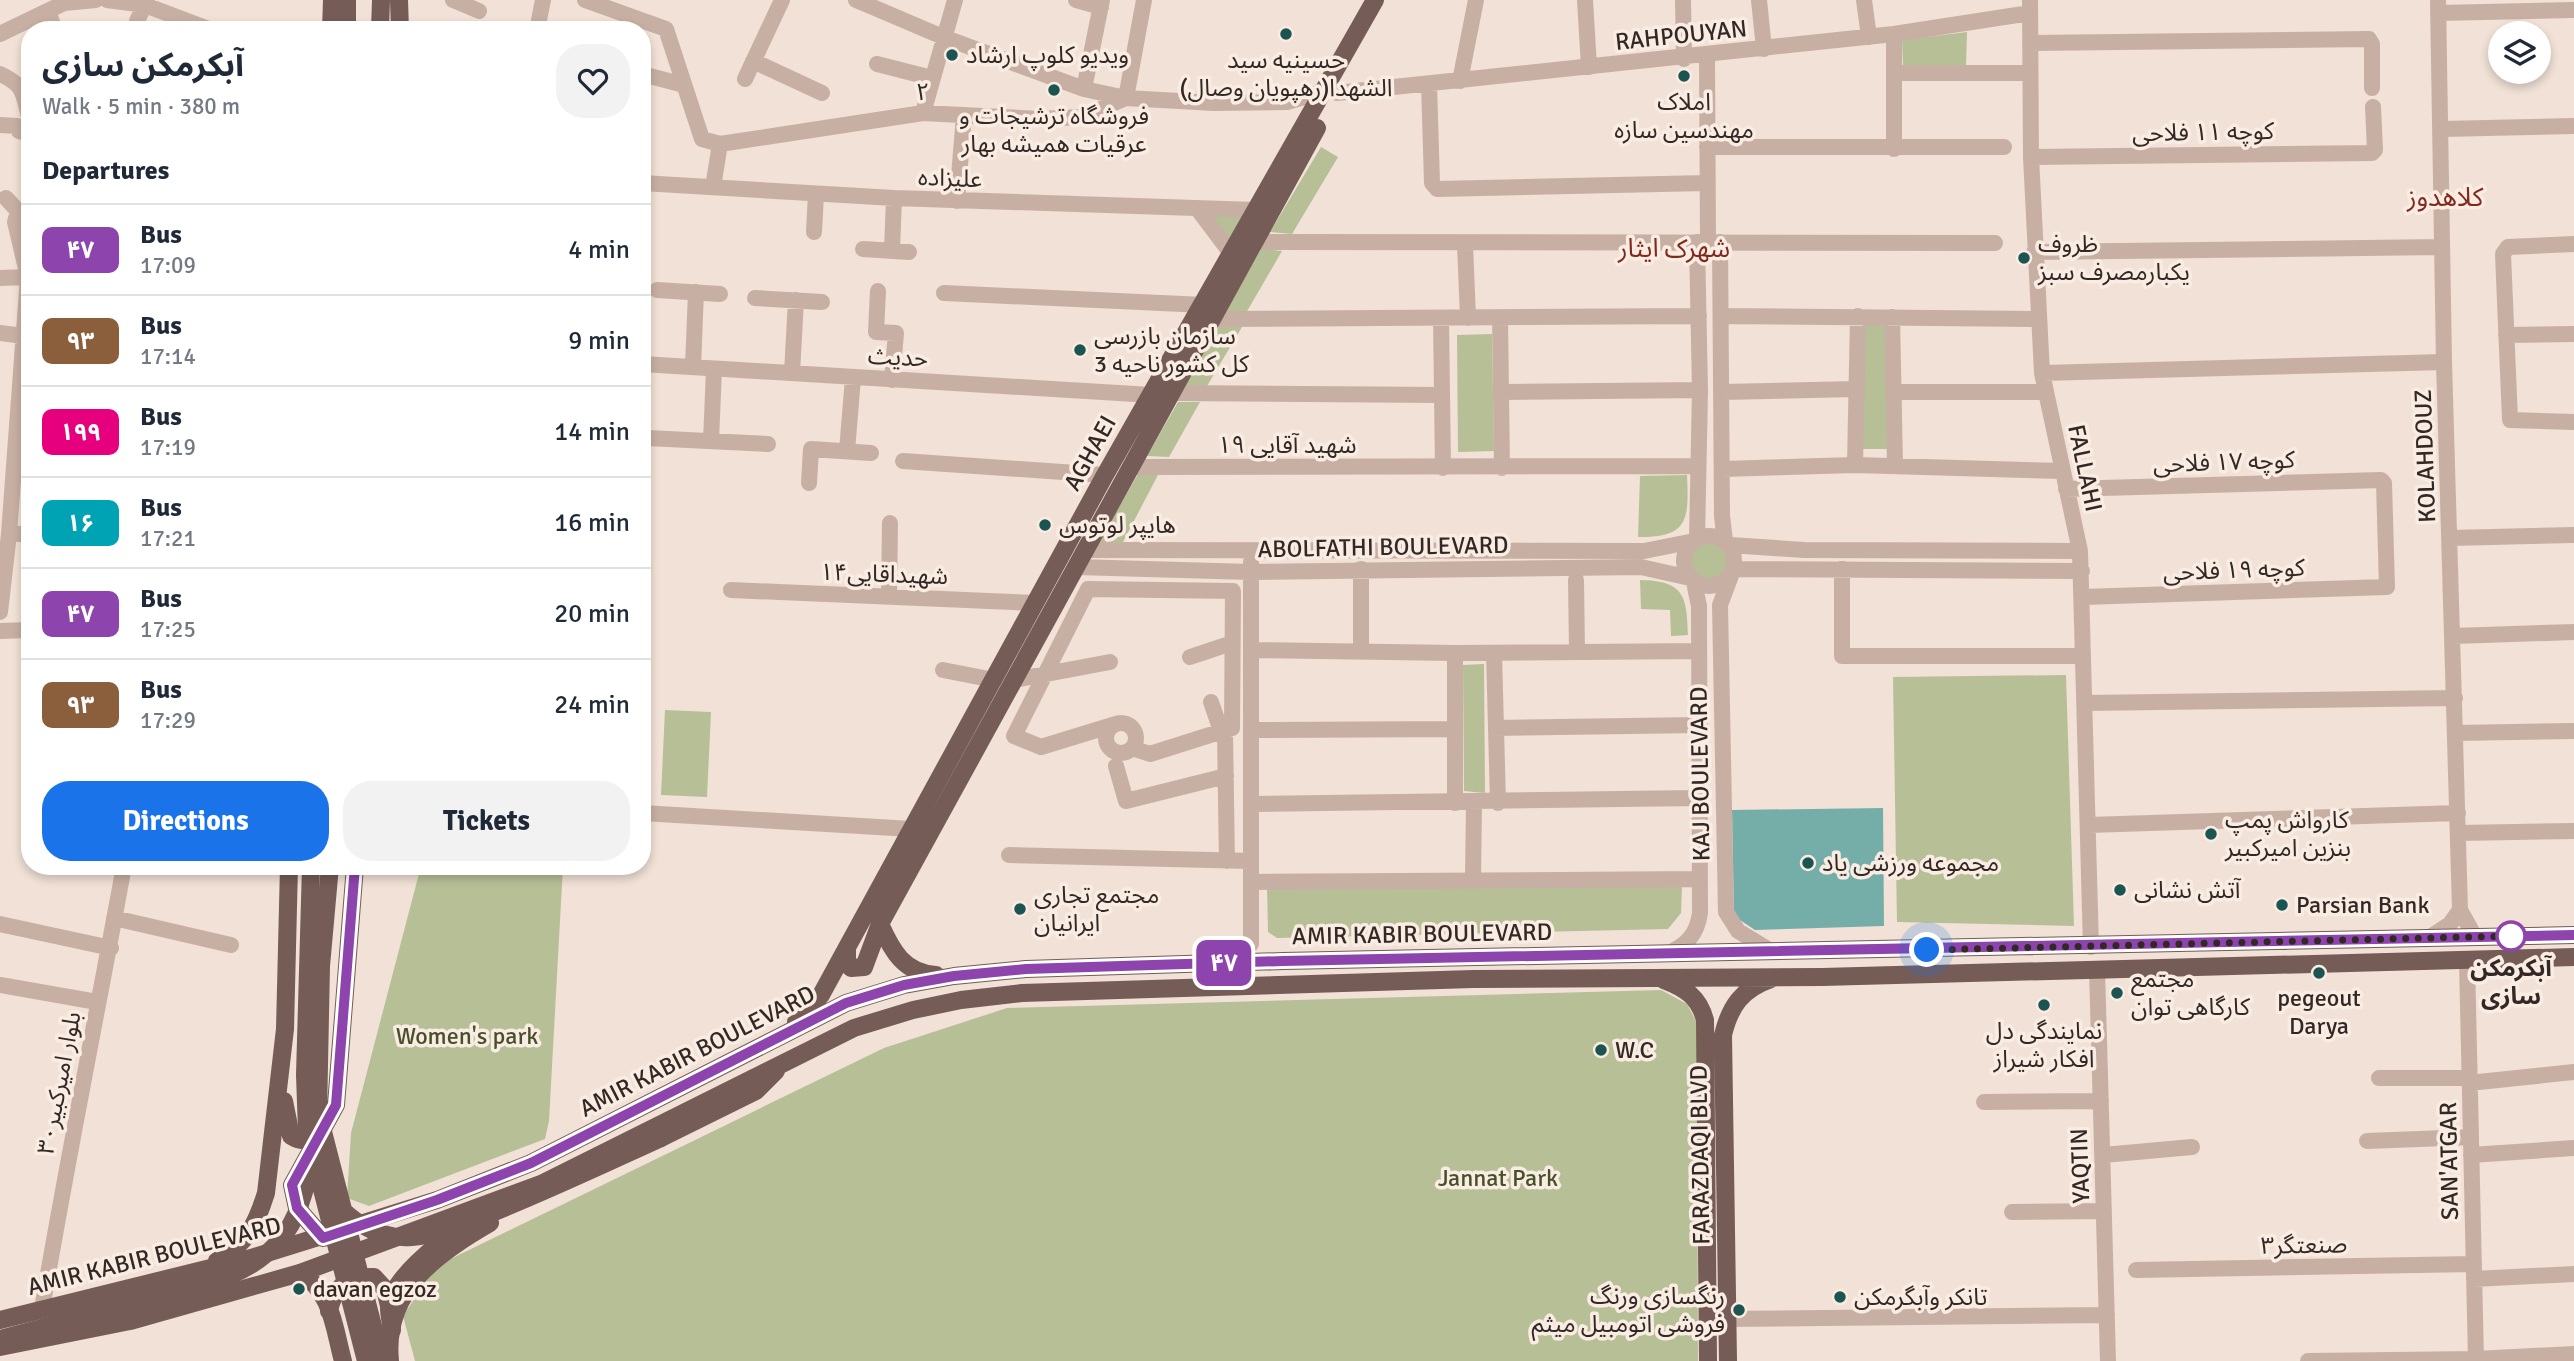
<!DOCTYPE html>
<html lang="en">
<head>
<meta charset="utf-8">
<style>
  :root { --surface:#fff; --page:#f2f2f3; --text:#1f2937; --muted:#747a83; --line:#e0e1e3; --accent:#1a73e8 }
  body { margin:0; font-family:Signika,"Noto Sans Arabic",sans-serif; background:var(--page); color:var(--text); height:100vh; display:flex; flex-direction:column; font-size:26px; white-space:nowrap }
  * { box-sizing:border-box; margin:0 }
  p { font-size:23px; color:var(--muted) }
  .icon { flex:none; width:38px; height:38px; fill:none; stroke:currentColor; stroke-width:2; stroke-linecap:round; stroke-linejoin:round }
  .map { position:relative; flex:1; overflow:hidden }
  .sheet { position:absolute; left:21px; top:21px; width:630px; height:854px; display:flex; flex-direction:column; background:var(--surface); border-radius:28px; box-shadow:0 4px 10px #0003 }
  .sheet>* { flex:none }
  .badge { padding:0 14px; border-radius:10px; font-size:24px; line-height:46px }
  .controls { position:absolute; left:2488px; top:21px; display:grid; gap:14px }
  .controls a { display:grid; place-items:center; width:63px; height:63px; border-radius:50%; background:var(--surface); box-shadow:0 4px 10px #0003; font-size:35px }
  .you { position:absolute; width:35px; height:35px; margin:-18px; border:5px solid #fff; border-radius:50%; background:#1a73e8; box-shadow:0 0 0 10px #1a73e833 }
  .map>.badge { position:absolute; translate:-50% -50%; box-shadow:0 0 0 4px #fff }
  h2 { padding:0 21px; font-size:26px; line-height:63px }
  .round { display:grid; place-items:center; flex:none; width:74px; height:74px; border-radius:28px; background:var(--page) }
  .summary { display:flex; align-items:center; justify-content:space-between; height:119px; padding:0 21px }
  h1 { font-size:33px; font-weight:700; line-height:52px }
  .cta { display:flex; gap:14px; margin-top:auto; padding:14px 21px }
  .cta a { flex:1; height:80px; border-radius:28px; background:var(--accent); color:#fff; font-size:28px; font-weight:700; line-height:80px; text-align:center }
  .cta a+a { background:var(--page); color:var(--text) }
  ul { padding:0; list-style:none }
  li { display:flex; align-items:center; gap:21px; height:91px; padding:0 21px; border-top:2px solid var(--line) }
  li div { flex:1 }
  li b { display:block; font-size:26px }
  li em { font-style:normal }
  li .badge { min-width:77px; font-weight:700; text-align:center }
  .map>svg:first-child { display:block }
  .green { fill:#b7bf97 }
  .water { fill:#75aea9 }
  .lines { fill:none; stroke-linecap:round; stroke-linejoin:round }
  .minor { stroke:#c8afa3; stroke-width:16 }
  .major { stroke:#755c56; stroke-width:18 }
  .major-bridge { stroke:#755c56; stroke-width:18 }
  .line-casing { stroke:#fff; stroke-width:16 }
  .line { stroke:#8e44ad; stroke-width:10 }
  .walk { stroke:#332825; stroke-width:7; stroke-dasharray:0 12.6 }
  .poi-dot { fill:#1b5451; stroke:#f9ece2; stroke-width:2.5 }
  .stop-dot { fill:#fff; stroke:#8e44ad; stroke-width:3.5 }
  .labels { text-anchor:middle; stroke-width:7; stroke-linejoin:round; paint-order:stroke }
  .street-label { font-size:24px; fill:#332825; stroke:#f9ece2 }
  .poi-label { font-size:24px; fill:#332825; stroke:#f9ece2; text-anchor:start }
  .stop-label { font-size:24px; font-weight:bold; fill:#332825; stroke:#f9ece2 }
  .park-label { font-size:24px; fill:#475129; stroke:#f9ece2 }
  .neighbourhood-label { font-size:26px; fill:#82291e; stroke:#f9ece2 }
</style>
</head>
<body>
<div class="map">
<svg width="2574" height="1361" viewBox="0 0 2574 1361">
  <rect width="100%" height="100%" fill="#f1e1d6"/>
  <path class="green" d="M1967,32L1966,66H1903L1902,40Z
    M1321,147L1338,157L1292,234L1270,232Z
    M1208,215L1246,217L1232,246Z
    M1261,249L1282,251L1246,313L1225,312Z
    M1863,324L1888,325L1890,449H1862Z
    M1219,326L1242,327L1207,386H1185Z
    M1492,334L1494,451L1458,452L1457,335Z
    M1178,402H1200L1169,457L1147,456Z
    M1159,473L1123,542H1099L1138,474Z
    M1687,475C1689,519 1689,538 1638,537L1640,476Z
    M1689 560a20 20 0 1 1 40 0a20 20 0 1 1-40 0Z
    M1640,580C1683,581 1687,594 1688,635L1671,636L1670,610L1641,609Z
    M1484,664L1485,793L1464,791L1463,665Z
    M2066,675L2074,926L1897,922L1893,677Z
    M665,710L711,712L707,797L661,795Z
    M421,866H563L549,1121L545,1139L369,1206L347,1198L351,1133Z
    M1267,886H1682L1681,913L1668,929L1277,938L1268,932Z
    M1661,990L1687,1004L1697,1023L1698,1361H415L403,1316L436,1266L884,1048L1007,1008Z"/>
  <path class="water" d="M1883,808L1884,926L1755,930L1734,916L1732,810Z"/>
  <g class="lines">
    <path class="minor" d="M107,0L145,5L211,30
      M453,0L479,11
      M585,0L666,29L702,139L720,144L923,113L1040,119L1082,117L1126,98L1144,0
      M856,0L943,37L1084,89L1126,98L1214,103L1287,102L1325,91
      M1076,0L1101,7
      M1585,0L1589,67
      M1683,0L1684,59
      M1759,0L1764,49
      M1864,0L1869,37
      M2030,0L2031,157L2042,373L2080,551L2091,947
      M2438,0L2444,362L2460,910L2475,937
      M48,11L55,30
      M2438,13L2574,10
      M137,30V21L147,0
      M537,30L543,0
      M0,34L64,3L96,0
      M2030,43L2369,39L2372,44V88
      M1707,56L1708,242
      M753,61L822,93
      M877,64L932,78
      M1895,73H2030
      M0,74C27,86 22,95 30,120
      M642,74L684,85
      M745,79L782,0
      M1460,81L1476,0
      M1429,84L1432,183L1437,189L1707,183
      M1084,89L1102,0
      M1337,93L1894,34L2030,13
      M923,113L955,0
      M0,125L17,126L19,131L30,134
      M2442,129L2574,126
      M1707,147H2004
      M1894,149V34
      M2031,157L2372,153L2375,150L2373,107
      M642,183L894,198L1255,210
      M713,187L720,144
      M957,201L964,115
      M1199,211L1233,256
      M814,232L816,194
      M1255,242L1995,243
      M1720,242L1722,516L1725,541
      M1465,244L1468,318
      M2574,244L2508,247L2503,254L2510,420L2574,422
      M863,249L909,252
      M892,251L894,198
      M2034,252L2441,247
      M0,278L28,277
      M657,290L720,294
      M878,291L876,332L896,333L892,380
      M944,293L1204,305
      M755,298L822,302
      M1721,316L2037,319
      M1892,317L1895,466
      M1500,318L1502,468
      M1212,319L1699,316
      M1441,319L1443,468
      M0,333L23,336
      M2506,335L2574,334
      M642,364L1151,395
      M693,367L696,292
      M792,373L796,300
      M2042,373L2444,362
      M1503,392L1700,390
      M1722,392L1856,389
      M1895,392H2046
      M1172,393L1442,395
      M647,438L768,444
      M711,441L714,369
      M847,451L853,378
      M903,461L1105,475
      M1855,465L1858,316
      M1131,467L1698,466
      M1722,469L1855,465L2062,471
      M809,483L811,449L871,453
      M2066,489L2381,480L2384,483L2387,587L2083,597
      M9,534H30
      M1684 561a25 25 0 1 1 50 0a25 25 0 1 1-50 0Z
      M2450,538L2574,535
      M1697,539L1700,391L1697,242
      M1730,545L1804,550L2080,551
      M1085,550L1644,551L1694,541
      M1076,567L1251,572L1641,567L1690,578
      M1734,569L2082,571
      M1842,569V656H2083
      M1732,573L1720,605L1726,912L1738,931L1771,951
      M1576,580L1577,651
      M731,590L1036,603
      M889,597L890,523
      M0,612L9,534L28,277L15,222L18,211L6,198
      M0,631L30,630
      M2453,636L2574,632
      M1251,650L1455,653L1698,651
      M1361,652V569
      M1455,653V803
      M1494,653L1498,803
      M1190,657L1232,643
      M943,670L994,680
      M1014,680L1110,662
      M1211,702L1221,731
      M2085,703L2455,698
      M1106 738a15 15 0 1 1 30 0a15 15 0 1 1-30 0Z
      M1116,724L1041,747L1014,736L1088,589L1233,591L1232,728L1150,754L1132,748
      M1496,728L1700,725
      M1251,730L1455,729
      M2456,733L2574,731
      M1225,735L1227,861
      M1116,766L1126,801L1226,776
      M1251,804L1699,798
      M642,813L911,829
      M2089,825L2458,813
      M2459,833L2574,831
      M1009,855L1251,861
      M1473,879L1474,803
      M1251,882L1699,879
      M114,918L231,945
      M0,924L111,948
      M2429,938L2450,924L2460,910
      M1251,944V562
      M1666,954C1686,946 1697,935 1700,913L1699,606L1694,582
      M2467,961L2476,1361
      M2097,969L2108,1361
      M0,985L97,1002
      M2379,1078H2469
      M2469,1083L2574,1072
      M1984,1102L2101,1101
      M2367,1141L2471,1137
      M2103,1155L2192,1147
      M2471,1155L2574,1148
      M2012,1212L2104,1211
      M2136,1270L2474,1264
      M2474,1279L2574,1274
      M42,1309C67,1161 97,1014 124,866
      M1727,1319L2107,1315
      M2308,1361L2476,1359L2574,1354"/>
    <path class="major" d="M399,0L400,30
      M331,30L332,0
      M347,30V0
      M380,30L381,0
      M847,948V964L851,968L864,967L880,924
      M936,975C904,973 892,951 880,924L1317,128
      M1664,980C1685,988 1699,997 1705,1020L1708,1361
      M796,1022L821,995L1105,475L1375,0
      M284,1101L291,1136C302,1143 312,1141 321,1131
      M318,1114L321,966L330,866
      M661,1138L756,1091L776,1071
      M323,1238L297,1208L292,1185L336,1105L355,866
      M217,1261C247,1243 256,1225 266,1193L285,1029L289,866
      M300,1273C332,1291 334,1328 343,1361
      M329,1311C334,1286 349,1276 374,1277L385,1289L389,1306
      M0,1320L251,1258L437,1200L531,1163L846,1003L904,985L954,976L1026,969L1283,961L2574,935
      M392,1330C391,1323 389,1315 389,1308C390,1280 439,1242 462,1228
      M0,1347L130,1321L300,1273L541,1184L854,1028L913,1010L961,1000L1022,993L1473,979L1822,977L2574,957
      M1728,1361L1723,1035C1730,1006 1742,989 1771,979"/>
    <path class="major-bridge" d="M311,866L305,1075L307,1131L366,1361
      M321,1124L382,1361
      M325,1185C340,1217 376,1240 412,1237C440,1235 468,1222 494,1212C551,1189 606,1163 661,1138
      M0,1339L204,1285C301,1255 305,1203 318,1114
      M390,1361C383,1291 436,1254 490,1223"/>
  </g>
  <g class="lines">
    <g class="line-casing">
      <path id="line" d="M355,866L336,1105L292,1185L297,1208L323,1238L437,1200L531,1163L846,1003L904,985L954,976L1026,969L1283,961L2574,935"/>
    </g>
    <use href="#line" class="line"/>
    <path class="walk" d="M1927,950L2511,936"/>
  </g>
  <g class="poi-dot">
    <circle cx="1286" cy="34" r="7"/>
    <circle cx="952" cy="55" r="7"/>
    <circle cx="1684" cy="76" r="7"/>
    <circle cx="1054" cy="90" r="7"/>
    <circle cx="2024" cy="258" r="7"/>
    <circle cx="1080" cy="350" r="7"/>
    <circle cx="1045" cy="525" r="7"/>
    <circle cx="2211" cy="834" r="7"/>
    <circle cx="1808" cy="863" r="7"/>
    <circle cx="2120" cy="890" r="7"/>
    <circle cx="2282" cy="905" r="7"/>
    <circle cx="1020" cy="909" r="7"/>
    <circle cx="2319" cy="973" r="7"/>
    <circle cx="2117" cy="993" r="7"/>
    <circle cx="2044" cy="1005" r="7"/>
    <circle cx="1601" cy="1050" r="7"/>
    <circle cx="299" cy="1289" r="7"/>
    <circle cx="1840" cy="1297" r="7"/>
    <circle cx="1739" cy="1310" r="7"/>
  </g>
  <circle class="stop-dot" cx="2511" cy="936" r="14"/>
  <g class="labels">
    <g class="street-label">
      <text transform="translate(1681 35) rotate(-6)" y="8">RAHPOUYAN</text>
      <text transform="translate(923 92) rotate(-3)" y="8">۲</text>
      <text transform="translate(2203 132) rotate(-1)" y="8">کوچه ۱۱ فلاحی</text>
      <text transform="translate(950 178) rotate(2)" y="8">علیزاده</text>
      <text transform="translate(898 357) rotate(3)" y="8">حدیث</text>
      <text x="1287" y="453">شهید آقایی ۱۹</text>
      <text transform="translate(1090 453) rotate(-61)" y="8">AGHAEI</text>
      <text transform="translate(2425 456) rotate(-92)" y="8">KOLAHDOUZ</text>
      <text transform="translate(2224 462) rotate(-2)" y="8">کوچه ۱۷ فلاحی</text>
      <text transform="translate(2085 468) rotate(78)" y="8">FALLAHI</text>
      <text transform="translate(1383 547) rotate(-1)" y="8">ABOLFATHI BOULEVARD</text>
      <text transform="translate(2234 570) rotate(-2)" y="8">کوچه ۱۹ فلاحی</text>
      <text transform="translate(884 574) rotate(2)" y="8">شهیداقایی۱۴</text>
      <text transform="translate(1700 774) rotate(-91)" y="8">KAJ BOULEVARD</text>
      <text transform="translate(1422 934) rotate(-1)" y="8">AMIR KABIR BOULEVARD</text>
      <text transform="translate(697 1051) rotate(-27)" y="8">AMIR KABIR BOULEVARD</text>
      <text transform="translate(59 1083) rotate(-79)" y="8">بلوار امیرکبیر۳۰</text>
      <text transform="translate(1700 1155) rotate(-91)" y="8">FARAZDAQI BLVD</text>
      <text transform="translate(2449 1161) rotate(-91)" y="8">SAN'ATGAR</text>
      <text transform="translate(2080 1166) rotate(-92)" y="8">YAQTIN</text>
      <text transform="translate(2304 1245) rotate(-1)" y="8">صنعتگر۳</text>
      <text transform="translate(154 1256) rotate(-14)" y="8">AMIR KABIR BOULEVARD</text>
    </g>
    <g class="poi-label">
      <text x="966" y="63">ویدیو کلوپ ارشاد</text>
      <text x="1286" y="68" text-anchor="middle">حسینیه سید<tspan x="1286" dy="28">الشهدا(رهپویان وصال)</tspan></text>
      <text x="1684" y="110" text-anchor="middle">املاک<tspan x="1684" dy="28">مهندسین سازه</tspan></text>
      <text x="1054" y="124" text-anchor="middle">فروشگاه ترشیجات و<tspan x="1054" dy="28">عرقیات همیشه بهار</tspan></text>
      <text x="2038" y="252">ظروف<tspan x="2038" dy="28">یکبارمصرف سبز</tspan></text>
      <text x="1094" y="344">سازمان بازرسی<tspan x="1094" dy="28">کل کشور ناحیه 3</tspan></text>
      <text x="1059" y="533">هایپر لوتوس</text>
      <text x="2225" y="828">کارواش پمپ<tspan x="2225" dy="28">بنزین امیرکبیر</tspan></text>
      <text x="1822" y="871">مجموعه ورزشی یاد</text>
      <text x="2134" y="898">آتش نشانی</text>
      <text x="1034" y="903">مجتمع تجاری<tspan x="1034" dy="28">ایرانیان</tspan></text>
      <text x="2296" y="913">Parsian Bank</text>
      <text x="2131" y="987">مجتمع<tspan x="2131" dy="28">کارگاهی توان</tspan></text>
      <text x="2319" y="1006" text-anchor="middle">pegeout<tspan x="2319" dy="28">Darya</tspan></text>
      <text x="2044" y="1039" text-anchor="middle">نمایندگی دل<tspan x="2044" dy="28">افکار شیراز</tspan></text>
      <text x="1615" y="1058">W.C</text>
      <text x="313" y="1297">davan egzoz</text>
      <text x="1725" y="1304" text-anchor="end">رنگسازی ورنگ<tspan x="1725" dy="28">فروشی اتومبیل میثم</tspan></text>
      <text x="1854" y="1305">تانکر وآبگرمکن</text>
    </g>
    <g class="stop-label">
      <text x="2511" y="976">آبکرمکن<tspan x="2511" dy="28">سازی</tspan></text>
    </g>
    <g class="park-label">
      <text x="467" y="1044">Women's park</text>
      <text x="1498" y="1186">Jannat Park</text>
    </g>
    <g class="neighbourhood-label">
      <text x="2445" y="206">کلاهدوز</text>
      <text x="1674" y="257">شهرک ایثار</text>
    </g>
  </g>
</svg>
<div class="controls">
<a><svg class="icon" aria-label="layers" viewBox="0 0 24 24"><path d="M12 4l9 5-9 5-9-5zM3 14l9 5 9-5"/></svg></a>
</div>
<div class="you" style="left:1927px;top:950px"></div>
<b class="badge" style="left:1224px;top:963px;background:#8e44ad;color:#fff">۴۷</b>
<section class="sheet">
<div class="summary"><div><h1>آبکرمکن سازی</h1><p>Walk · 5 min · 380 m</p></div><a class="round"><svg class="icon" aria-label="heart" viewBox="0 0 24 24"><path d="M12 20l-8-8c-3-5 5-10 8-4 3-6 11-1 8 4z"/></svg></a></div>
<h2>Departures</h2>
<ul>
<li><span class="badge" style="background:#8e44ad;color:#fff">۴۷</span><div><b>Bus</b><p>17:09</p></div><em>4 min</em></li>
<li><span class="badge" style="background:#8b5e3c;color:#fff">۹۳</span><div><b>Bus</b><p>17:14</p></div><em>9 min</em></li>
<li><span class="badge" style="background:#e6007e;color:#fff">۱۹۹</span><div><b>Bus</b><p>17:19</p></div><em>14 min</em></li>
<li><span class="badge" style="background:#00a3b4;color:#fff">۱۶</span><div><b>Bus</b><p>17:21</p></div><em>16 min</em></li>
<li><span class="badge" style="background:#8e44ad;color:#fff">۴۷</span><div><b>Bus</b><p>17:25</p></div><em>20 min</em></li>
<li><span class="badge" style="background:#8b5e3c;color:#fff">۹۳</span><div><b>Bus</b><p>17:29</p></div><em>24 min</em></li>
</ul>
<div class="cta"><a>Directions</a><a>Tickets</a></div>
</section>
</div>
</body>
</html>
